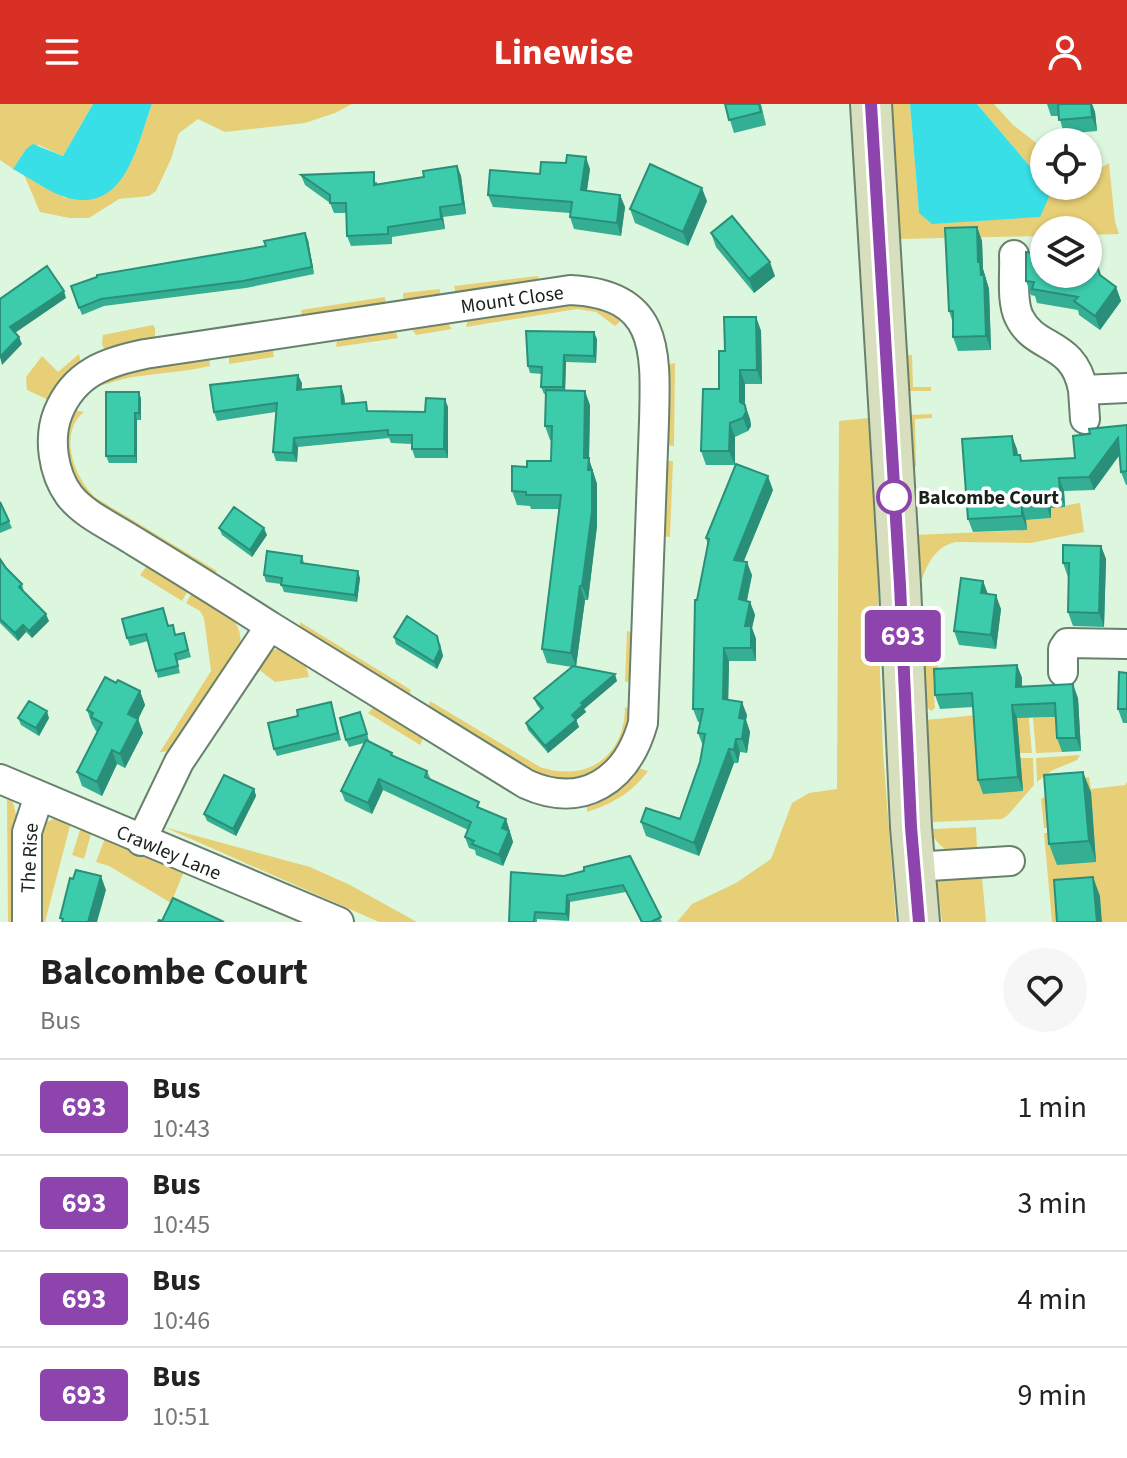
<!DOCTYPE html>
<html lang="en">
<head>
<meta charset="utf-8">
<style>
  :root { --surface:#fff; --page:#f6f6f6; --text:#222; --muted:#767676; --line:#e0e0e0; --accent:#d93025 }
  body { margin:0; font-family:"Source Sans 3",sans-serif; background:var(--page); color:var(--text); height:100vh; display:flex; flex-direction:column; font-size:30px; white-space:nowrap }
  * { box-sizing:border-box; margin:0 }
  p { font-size:26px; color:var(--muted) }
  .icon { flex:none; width:44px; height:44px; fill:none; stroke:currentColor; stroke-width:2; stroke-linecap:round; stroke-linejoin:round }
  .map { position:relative; height:818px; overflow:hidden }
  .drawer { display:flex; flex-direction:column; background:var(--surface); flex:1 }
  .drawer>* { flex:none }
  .badge { padding:0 16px; border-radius:6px; font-size:28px; line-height:52px }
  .fabs { position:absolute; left:1030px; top:24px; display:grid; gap:16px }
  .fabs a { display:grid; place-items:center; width:72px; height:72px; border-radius:50%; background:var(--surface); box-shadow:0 2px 6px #0004; font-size:40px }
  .map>.badge { position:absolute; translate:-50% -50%; box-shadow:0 0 0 4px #fff }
  .round { display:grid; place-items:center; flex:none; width:84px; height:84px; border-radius:42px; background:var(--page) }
  .head { display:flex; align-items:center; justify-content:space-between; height:136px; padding:0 40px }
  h1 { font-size:38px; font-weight:700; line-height:60px }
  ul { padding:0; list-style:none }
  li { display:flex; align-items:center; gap:24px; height:96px; padding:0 40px; border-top:2px solid var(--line) }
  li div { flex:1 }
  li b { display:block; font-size:30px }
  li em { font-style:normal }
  li .badge { min-width:88px; font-weight:700; text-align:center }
  header { display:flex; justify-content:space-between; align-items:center; height:104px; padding:0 40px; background:var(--accent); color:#fff; font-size:36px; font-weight:700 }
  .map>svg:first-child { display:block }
  .green { fill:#e6cf76 }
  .water { fill:#39dfe7 }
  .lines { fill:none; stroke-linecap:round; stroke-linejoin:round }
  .minor-casing { stroke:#69816c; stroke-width:32 }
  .secondary-casing { stroke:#69816c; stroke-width:44 }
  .minor { stroke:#fff; stroke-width:28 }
  .secondary { stroke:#d7dfbe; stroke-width:40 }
  .wall { fill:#34af93 }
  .shaded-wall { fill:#2a8f78 }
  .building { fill:#3cccab; stroke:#2a8f78; stroke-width:2 }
  .line-casing { stroke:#fff; stroke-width:18 }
  .line { stroke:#8e44ad; stroke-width:12 }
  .stop-dot { fill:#fff; stroke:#8e44ad; stroke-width:4 }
  .labels { text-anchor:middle; stroke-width:7; stroke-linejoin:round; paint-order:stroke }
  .street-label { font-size:20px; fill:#182119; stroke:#fff }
  .stop-label { font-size:20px; font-weight:bold; fill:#182119; stroke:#fff; text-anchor:start }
</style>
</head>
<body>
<header><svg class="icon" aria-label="menu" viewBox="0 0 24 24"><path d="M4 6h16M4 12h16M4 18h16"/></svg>Linewise<svg class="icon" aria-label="person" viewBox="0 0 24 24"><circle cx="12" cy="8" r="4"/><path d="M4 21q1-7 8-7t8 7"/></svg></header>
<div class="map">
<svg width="1127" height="818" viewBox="0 0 1127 818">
  <rect width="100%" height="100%" fill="#ddf7df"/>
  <path class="green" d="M0,0H93L63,52L39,41L26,45L13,65L0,56Z
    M152,0H352L335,9L305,19L225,28L198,15L179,29L171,55L156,87L149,92L119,95L89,114H69L40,108L24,71L65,94L131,59Z
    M851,0H857L875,280L879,541L883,648L896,818H677L692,800L736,779L771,755L792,699L809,689L837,685L839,317L869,314Z
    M889,0H910L919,109L1039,73L977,0H994L1013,21L1044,45V82H1088V72L1109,59L1115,118L1119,130L1088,131V126H1044V132L899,135Z
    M538,172L540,180L457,194L454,182Z
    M440,185L441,198L404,202L403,189Z
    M385,193L386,205L303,218L301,206Z
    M583,198L613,208L622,216L615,222L596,208L577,205L466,223L469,211Z
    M445,215L452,225L416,231L409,221Z
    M153,221L155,224V239L105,248L102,239L103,231Z
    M394,223L398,234L336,243L338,231Z
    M272,241L274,253L229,260V248Z
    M79,250L81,260L51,297L27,286L26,273L42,252L58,268Z
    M906,251H912L913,283H931V287H908Z
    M209,254L210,262C184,268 159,269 133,273C116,276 101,283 83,285L104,269Z
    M675,259L674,342L664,341L667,261Z
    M69,305L84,308C57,330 75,375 96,394L217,467L211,477L92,403L67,370L62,318Z
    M932,310V314L915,315L916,363L911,364L909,311Z
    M663,357H673L670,433L661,432Z
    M1080,399L1084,428L1031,439L956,438C933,443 926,463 919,484L915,431L1027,426L1026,416L1051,414V404Z
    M152,461L189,485L182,497L140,471L147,462Z
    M193,487C213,500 245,513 240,541L170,647L160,648L211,567L204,514L200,507L186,499Z
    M300,518L411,586L407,596L300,530Z
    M627,527L637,530L635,577L625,578Z
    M278,545L305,558L309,573L275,578L257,564L273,546Z
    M938,561V569L933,575L935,604L931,607L925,601L923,562Z
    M430,597L540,663C587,679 625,652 625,603L631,606L628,637L597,671L554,682L427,609Z
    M376,601L425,630L420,641L368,609Z
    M1028,606L1032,649H1020L1023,687L1020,654H1033L1034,681L1008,711L1002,715L933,718L926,616Z
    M1060,613L1062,648L1036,649L1033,614Z
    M1080,651L1077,656L1051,667L1037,678L1036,654Z
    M635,663L648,667C632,689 612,700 587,708V699Z
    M1089,673L1091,685L1125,681L1127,678V818H1102L1100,793L1063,818H1052L1044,729H1054L1096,758L1091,689L1054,723L1044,724L1041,695L1075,675Z
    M7,694L13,698L17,715V818H8Z
    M59,713L71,718L45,818H35L34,753L42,720Z
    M81,723L90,727L91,730L84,755L72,751Z
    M164,723L310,763L350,781L417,818H379Z
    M976,723L977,744L975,751C957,752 945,749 934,734L933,725Z
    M105,734L185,765L171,799L109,762L96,758Z
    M982,773L986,818H942L937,775Z"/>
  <path class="water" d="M93,0H152C137,40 126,109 68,94C50,89 30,74 13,65L26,45L33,40L63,52Z
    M910,0H977L1039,73L1049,93L1040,113L932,120L919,109Z"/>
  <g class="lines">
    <g class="minor-casing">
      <path id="minor" d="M1014,151C1015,169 1011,197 1019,213C1035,247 1074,236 1083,286L1127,284
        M1083,286L1085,315
        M1063,568V545L1067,539L1127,540
        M0,675L339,818
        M141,737L179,658L270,522L526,680C583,706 627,676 643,619L654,317C656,246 659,190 570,186L145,250C106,258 74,269 58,309C48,334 53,369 69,391C84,411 113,423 134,437C180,465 225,493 270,522
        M913,763L1010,757
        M27,818V728L39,692"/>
    </g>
    <g class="secondary-casing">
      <path id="secondary" d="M871,0L900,481L911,723L919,818"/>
    </g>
    <use href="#minor" class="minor"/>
    <use href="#secondary" class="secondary"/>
  </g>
  <path class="wall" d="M725,0H761L766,21L734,29Z
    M1047,0H1092L1095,8L1097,27L1064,30L1059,12H1051Z
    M457,62L461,72L466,110L443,113L445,125L392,133V140L351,142L347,132L346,109H334L330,99L305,81L301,71L377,78V80L424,73Z
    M590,65L587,87L620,91L625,103L621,132L574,125L570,113V109L493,103L488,91L540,70Z
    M707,97L688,142L635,119L630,105Z
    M977,123L982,137L983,165L989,185L991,246L958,247L953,233V219L949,207Z
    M711,129L775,172L754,189L716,143Z
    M308,136L314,170L246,184L104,202L82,211L71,182Z
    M1044,170L1101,172L1116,183L1121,197L1100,226L1079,211L1078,206L1037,199L1035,192L1031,191L1026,177Z
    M756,213L761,227L762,280H745V301L750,315L751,322L748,327L735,333V361H706L701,347L719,285L725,247Z
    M597,235L596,259L566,258L565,286L590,301L589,355L597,380V422L588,496H585L576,562L617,577L584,605L586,608L576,616L579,623L548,649L528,626L526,619L541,606L537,601L534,594L572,563L547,559L542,545L560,405H531L530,402L517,401L512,387L527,363L551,357V336H550L545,322L546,290H544L541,283L542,270L530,269L528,262Z
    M302,279L301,286L344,291L345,300L369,307L425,308L448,303V354H415L412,345V340L391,339L389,334L298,343L297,358L276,357L273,348L276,308L217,317L214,308Z
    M139,288L141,295V316H137V359H109L106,352Z
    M1127,321V381H1126L1121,368L1119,352L1094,386L1064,387L1065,403L1051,404V414L1026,416L1027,426L973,428L968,415L1017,345L1018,351L1023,357L1075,354L1090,330Z
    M773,386L743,457L752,471L747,497L750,498L755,511L752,524L756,535V557H729L728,596L747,611L746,616L750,628L747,649L740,648L738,659H734L699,752L646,732L641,718L680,715L700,658L703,642L698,629L700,618H698L693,605L697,496L708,441L706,434Z
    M0,398L12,424L0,429Z
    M219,424L267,431L252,453L222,431Z
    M1101,442L1106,455L1104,523L1073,522L1068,508V473L1063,459Z
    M302,452L304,459L360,474L357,498L284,488L281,480L266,478L264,471Z
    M0,455L6,464L22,480L24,488L49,517L32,534L26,528L18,537L0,519Z
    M983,477L988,490L1001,505L996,545L959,541L954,527Z
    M169,522L176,531L186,536L191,553L177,557L180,569L158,574L148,537L130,542L127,534Z
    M394,533L440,539L443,552L437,565L396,540Z
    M1017,561L1022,574V582L1078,594L1081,647L1062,648L1057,634L1056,613L1017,614L1023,687L983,690L978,676L973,603L940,605L935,591Z
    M1127,569V619H1123L1118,605Z
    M116,579L140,587L145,601L138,615L143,629L125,664L117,660L102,692L82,682L77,668L98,628L96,627L92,620L87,606Z
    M331,598L341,636L277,652L274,645L298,612Z
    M18,614H49L39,632L21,621Z
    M363,615L369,637L393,652L427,667L431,676L482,705L506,715L513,738L503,762L476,751L475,746L469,744L465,733L468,726L383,686L372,710L345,697L341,687L364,639L349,643L346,636Z
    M254,685L256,692L236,732L207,717L204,710Z
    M1091,688L1096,758L1057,761L1049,740Z
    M630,752L662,818H641L626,788L570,798L569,817L537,815V818H509L564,772Z"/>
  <path class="shaded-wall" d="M1091,0H1092L1095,8L1097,27L1092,13Z
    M586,53L590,65L585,98L581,86Z
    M457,62L461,72L466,110L463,100Z
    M702,84L707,97L688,142L683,128Z
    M620,91L625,103L621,132L617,119Z
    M440,103L443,113L445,125L441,115Z
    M977,123L982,137L983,165L989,185L991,246L986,232L981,171L978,158Z
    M305,129L308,136L314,170L312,163Z
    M770,158L775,172L754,189L749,175Z
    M1116,183L1121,197L1100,226L1095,212Z
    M64,187L66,194L12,231L10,223Z
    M756,213L761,227L762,280L757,266Z
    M594,228L597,235L596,259L594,252Z
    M19,233L22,240L2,261L0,253Z
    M564,251L566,258L565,290L563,283Z
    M740,266L745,280V310V301L750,315L751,322L748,327L743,314L740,298Z
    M298,271L302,279L301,295L297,286Z
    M341,282L344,291L346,309L342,300Z
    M585,287L590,301L589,355L597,380V422L588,496L582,482Z
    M139,288L141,295V316L139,309Z
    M445,295L448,303V354L444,345Z
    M135,309L137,316V359L135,352Z
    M730,319L735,333V361L729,347Z
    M1012,332L1017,345L1019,365L1014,351Z
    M294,334L298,343L297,358L293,349Z
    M1118,334L1122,347L1094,386L1089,373Z
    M768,372L773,386L739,469L734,456Z
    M1059,374L1064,387L1065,403L1060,390Z
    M1046,390L1051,404V414L1046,401Z
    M1022,402L1026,416L1027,426L1022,412Z
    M264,424L267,431L252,453L250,446Z
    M1101,442L1106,455L1104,523L1099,509Z
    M747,458L752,471L744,509L739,495Z
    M358,467L360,474L357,498L355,491Z
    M983,477L988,491L981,489Z
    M580,482L585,496L576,563L571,549Z
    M996,491L1001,505L996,545L991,531Z
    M750,498L755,511L752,524L756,535V557L745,522Z
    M46,510L49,517L32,534L29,527Z
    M23,521L26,528L18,537L15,529Z
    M437,532L443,552L437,565L434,558Z
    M724,544L729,557L728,608L723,595Z
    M1017,561L1022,574L1021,596L1016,583Z
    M615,570L617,577L584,605L586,608L574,618L572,611L581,599Z
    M1073,580L1078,594L1081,647L1076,634Z
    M140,587L145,601L134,624L128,610Z
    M742,598L747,611L746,616L750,628L747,649L742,635L739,614Z
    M1012,601L1017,614L1023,687L1018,673Z
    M47,607L49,614L39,632L36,624Z
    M138,615L143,629L125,664L120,650Z
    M576,616L579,623L548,649L545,642Z
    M736,635L740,648L738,659L734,646Z
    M729,645L734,659L699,752L694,739Z
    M112,646L117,660L102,692L97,678Z
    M1083,668L1091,688L1096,758L1089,737Z
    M379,675L383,686L372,710L368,699Z
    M254,685L256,692L236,732L233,725Z
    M506,715L513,738L503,762L499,751L502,724Z
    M101,772L106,786L97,818H88Z
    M1093,773L1100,792L1102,818H1097Z
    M567,791L570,798L569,817L566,810Z"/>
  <path class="building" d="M725,0H759L761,8L729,16Z
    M1058,0H1091L1092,13L1059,16Z
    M567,51L586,53L581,86L620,91L617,119L570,113L572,98L488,91L490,66L540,70L541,58L566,59Z
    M650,60L702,84L683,128L630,105Z
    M457,62L463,100L440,103L441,115L388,123V130L347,132L346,99H330V91L301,71L374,68V81L424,73L423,67Z
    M732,112L770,158L749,175L711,129Z
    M977,123L978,158H980L981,171H984L986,232L953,233V207H949L945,124Z
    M305,129L312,163L243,177L101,195L79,204L71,182L97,173V171L266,142L264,137Z
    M1026,148L1044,151V170H1088V157L1095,155L1100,171L1116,183L1095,212L1074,197L1078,193L1032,185L1034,178L1026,177Z
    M47,162L64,187L10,223L19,233L0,253V195Z
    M724,213H756L757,266H740V298L745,301L746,308L743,314L730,319L729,347H701L703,285H719V247H725Z
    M526,227L594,228V252L564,251L563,283H541L542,263L528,262Z
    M298,271L297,286L341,282L342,300L366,298L367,307L425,308L426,294L445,295L444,345H412V331H388V326L294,334L293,349L273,348L277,299L214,308L210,281Z
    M546,286L585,287L584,354H589L588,366H592V408L582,482H580L571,549L542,545L561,391H526V388L512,387V362L527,363V357H551L552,322H545Z
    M106,288H139V309H135V352H106Z
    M1127,321V367L1121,368L1118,334L1089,373L1059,374L1060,390H1046V401L1022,402V412L968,415L962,335L1012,332L1014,351H1020L1021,357L1075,354L1073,332L1090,330L1089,325Z
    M736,360L768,372L734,456L747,458L739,495L750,498L745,522H751V544H724L723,595L742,598L739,614L745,615L742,635H736L734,646L729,645L694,739L641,718L646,704L680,715L700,658L705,630L698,629L703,605H693L695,496H697L709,435L706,434Z
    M0,398L9,417L0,421Z
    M234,403L264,424L250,446L219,424Z
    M1063,441L1101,442L1099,509L1068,508L1069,459H1063Z
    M267,447L302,452L301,459L358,467L355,491L281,481L282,474L264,471Z
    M0,455L6,464L22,480L19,483L46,510L29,527L23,521L15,529L0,515Z
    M961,474L983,477L981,489L996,491L991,531L954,527Z
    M163,504L168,522L173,521L175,531L184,529L188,546L175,550L178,562L156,567L146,530L127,534L122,515Z
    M407,512L437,532L440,545L434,558L394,533Z
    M1017,561L1016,583L1073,580L1076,634H1057L1055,599L1012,601L1018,673L978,676L972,589L935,591L934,565Z
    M573,562L615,570L581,599L583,601L572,611L576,616L545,642L526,619L543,604L534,594Z
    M1119,568L1127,569V605H1118Z
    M105,573L116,579L118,576L140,587L128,610L138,615L120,650L112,646L97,678L77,668L102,619L91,613L93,609L87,606Z
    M29,597L47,607L36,624L18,614Z
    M331,598L338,629L274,645L268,619L298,612L297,606Z
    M360,608L367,630L346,636L340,614Z
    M366,636L392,649L391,651L427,667L425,673L479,698L477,703L506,715L502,724L509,727L499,751L472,740L474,737L465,733L471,718L379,675L368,699L341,687Z
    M1083,668L1089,737L1049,740L1044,671Z
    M224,671L254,685L233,725L204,710Z
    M630,752L661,813L651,818H642L623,781L567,791L566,810L535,808L534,818H509L511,768L564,772L584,767V763Z
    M76,766L101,772L88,818H62L63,815L60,814L70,774L73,775Z
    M1093,773L1097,818H1057L1054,776Z
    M173,794L224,818H158L159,816L162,817Z"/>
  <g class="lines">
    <g class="line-casing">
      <path id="line" d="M871,0L900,481L911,723L919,818"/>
    </g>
    <use href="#line" class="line"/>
  </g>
  <circle class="stop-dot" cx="894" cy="393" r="16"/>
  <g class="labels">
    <g class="street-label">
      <text transform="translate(512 195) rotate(-8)" y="7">Mount Close</text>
      <text transform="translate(169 748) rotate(23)" y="7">Crawley Lane</text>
      <text transform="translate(29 754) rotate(-87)" y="7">The Rise</text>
    </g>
    <g class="stop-label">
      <text x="918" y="400">Balcombe Court</text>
    </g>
  </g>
</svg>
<div class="fabs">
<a><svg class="icon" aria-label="locate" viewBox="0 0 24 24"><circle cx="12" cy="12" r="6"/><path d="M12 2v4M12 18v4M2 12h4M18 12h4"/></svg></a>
<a><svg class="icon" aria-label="layers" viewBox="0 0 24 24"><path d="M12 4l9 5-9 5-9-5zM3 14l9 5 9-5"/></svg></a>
</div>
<b class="badge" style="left:903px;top:532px;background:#8e44ad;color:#fff">693</b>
</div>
<section class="drawer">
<div class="head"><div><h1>Balcombe Court</h1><p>Bus</p></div><a class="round"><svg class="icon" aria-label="heart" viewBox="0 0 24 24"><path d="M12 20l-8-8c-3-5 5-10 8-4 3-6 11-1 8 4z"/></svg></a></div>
<ul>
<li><span class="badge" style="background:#8e44ad;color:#fff">693</span><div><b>Bus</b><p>10:43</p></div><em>1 min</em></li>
<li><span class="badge" style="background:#8e44ad;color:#fff">693</span><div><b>Bus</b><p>10:45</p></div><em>3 min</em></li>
<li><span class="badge" style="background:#8e44ad;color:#fff">693</span><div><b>Bus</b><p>10:46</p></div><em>4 min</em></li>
<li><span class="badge" style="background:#8e44ad;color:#fff">693</span><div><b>Bus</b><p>10:51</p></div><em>9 min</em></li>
</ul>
</section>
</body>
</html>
